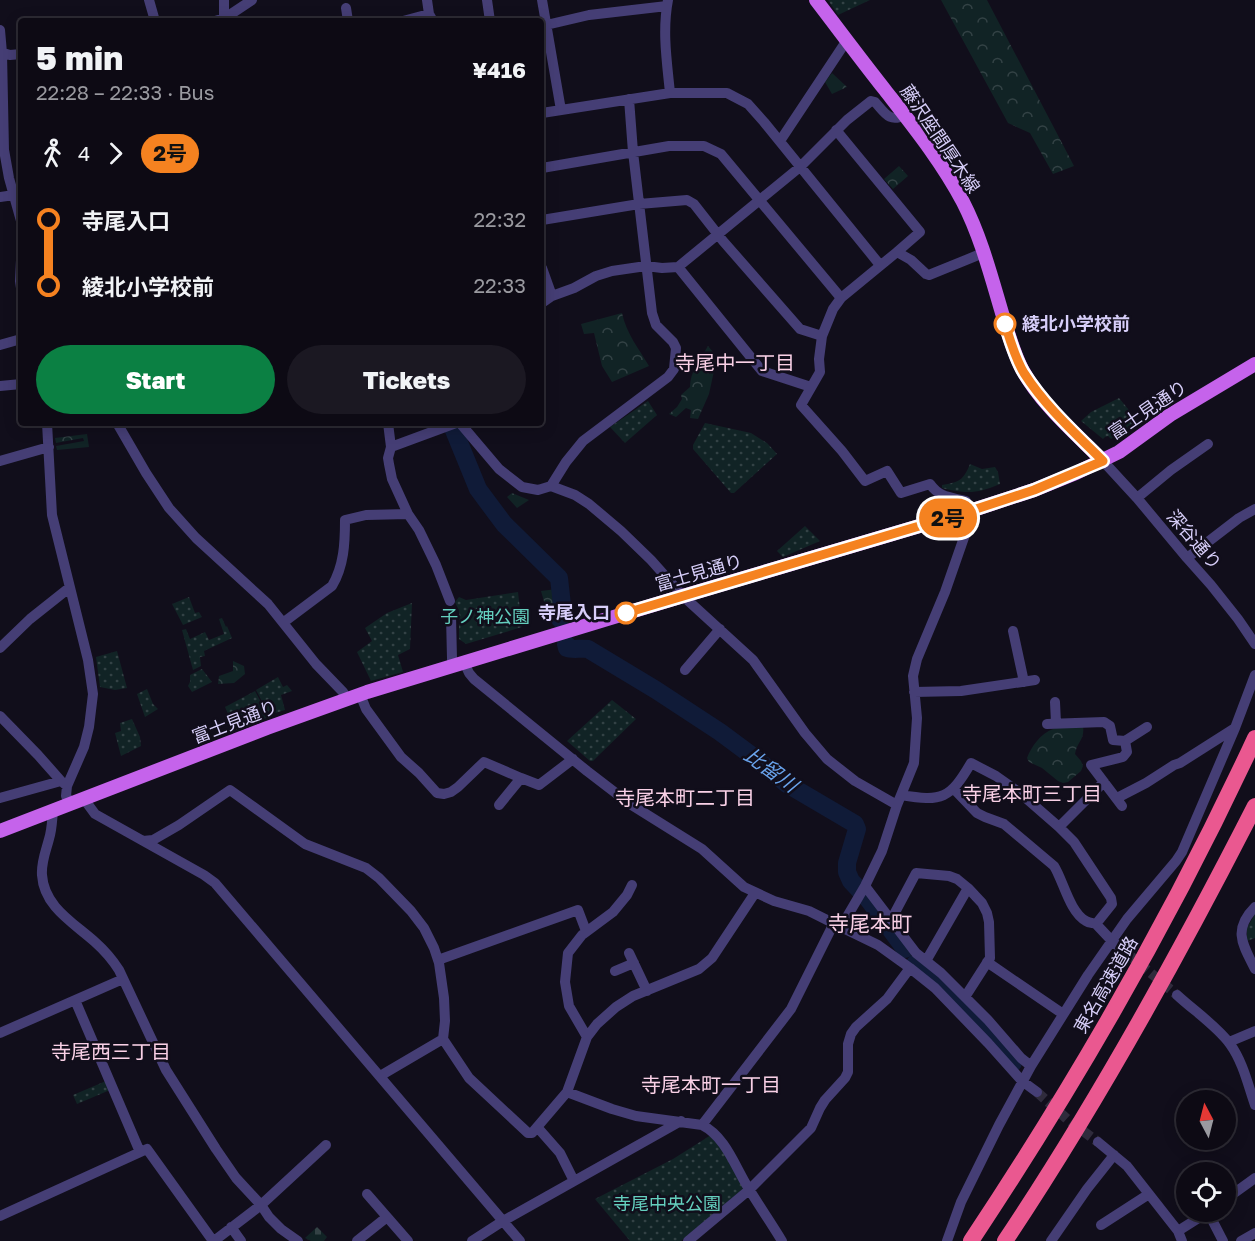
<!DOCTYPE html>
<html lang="en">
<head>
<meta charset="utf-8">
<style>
  :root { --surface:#0d0a14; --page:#1b1822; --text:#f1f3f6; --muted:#9a9aa0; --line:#2d2b34; --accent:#0b8043 }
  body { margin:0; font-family:"Golos Text","Noto Sans JP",sans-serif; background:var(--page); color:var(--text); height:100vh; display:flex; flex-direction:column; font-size:22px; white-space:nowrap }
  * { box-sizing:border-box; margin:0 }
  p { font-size:20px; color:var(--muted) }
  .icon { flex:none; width:33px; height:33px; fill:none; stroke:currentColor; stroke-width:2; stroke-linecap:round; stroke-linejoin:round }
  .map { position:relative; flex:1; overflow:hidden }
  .details { position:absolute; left:18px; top:18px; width:526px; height:408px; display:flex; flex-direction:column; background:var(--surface); border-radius:6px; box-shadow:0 3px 15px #0003,0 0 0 2px var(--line) }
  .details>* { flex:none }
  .badge { padding:0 12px; border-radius:20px; font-size:21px; line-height:39px }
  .needle { width:39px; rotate:353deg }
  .buttons { position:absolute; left:1176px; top:1090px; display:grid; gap:12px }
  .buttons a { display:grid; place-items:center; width:60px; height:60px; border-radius:50%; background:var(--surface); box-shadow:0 3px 15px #0003,0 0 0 2px var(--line); font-size:30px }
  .map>.badge { position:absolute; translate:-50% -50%; box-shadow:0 0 0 3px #fff }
  .legs { display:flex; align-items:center; gap:9px; height:66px; padding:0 18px; font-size:20px }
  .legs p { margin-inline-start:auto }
  .summary { display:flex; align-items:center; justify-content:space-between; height:102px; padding:0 18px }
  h1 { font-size:33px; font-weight:800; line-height:45px }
  .button { display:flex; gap:12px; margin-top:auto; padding:12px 18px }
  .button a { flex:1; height:69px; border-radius:36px; background:var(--accent); color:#fff; font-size:24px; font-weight:800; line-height:69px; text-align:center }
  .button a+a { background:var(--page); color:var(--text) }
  ul { padding:0 18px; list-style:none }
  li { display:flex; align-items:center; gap:21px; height:66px; font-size:22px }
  li i { display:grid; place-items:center; width:9px; height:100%; margin:0 8px; background:currentColor }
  li i::after { content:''; width:15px; height:15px; margin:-8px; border:4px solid; border-radius:50%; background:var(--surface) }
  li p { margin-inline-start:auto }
  li:first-child i { background:linear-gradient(#0000 50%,currentColor 0) }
  li:last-child i { background:linear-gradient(currentColor 50%,#0000 0) }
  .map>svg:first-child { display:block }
  .grass { fill:url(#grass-dots) }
  .forest { fill:url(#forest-crowns) }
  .cemetery { fill:url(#cemetery-stones) }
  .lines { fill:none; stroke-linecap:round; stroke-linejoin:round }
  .river { stroke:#101b38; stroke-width:18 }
  .minor-tunnel { stroke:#2f2b3c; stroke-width:10; stroke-dasharray:10 5; stroke-linecap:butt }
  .minor { stroke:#453e75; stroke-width:10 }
  .major { stroke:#c563eb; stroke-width:14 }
  .highway { stroke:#ea5890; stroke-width:16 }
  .line-1-casing { stroke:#fff; stroke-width:14 }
  .line-1 { stroke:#f58220; stroke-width:9 }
  .stop-1-dot { fill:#fff; stroke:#f58220; stroke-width:3 }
  .labels { text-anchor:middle; stroke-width:5; stroke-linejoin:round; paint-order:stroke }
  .street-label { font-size:18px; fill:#d7cef9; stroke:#110e1b }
  .stop-label { font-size:18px; font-weight:bold; fill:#d7cef9; stroke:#110e1b; text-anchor:start }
  .park-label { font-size:18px; fill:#64cfbe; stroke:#110e1b }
  .neighbourhood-label { font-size:20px; fill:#f9d0e6; stroke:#110e1b }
  .water-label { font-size:20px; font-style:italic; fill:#69a3ec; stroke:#110e1b }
  .quarter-label { font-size:21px; fill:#f9d0e6; stroke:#110e1b }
</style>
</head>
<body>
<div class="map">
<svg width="1255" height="1241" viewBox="0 0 1255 1241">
  <defs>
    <pattern id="grass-dots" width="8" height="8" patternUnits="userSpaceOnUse" patternTransform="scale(1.5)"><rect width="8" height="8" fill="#112325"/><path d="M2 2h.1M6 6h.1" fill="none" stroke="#334245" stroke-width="1.8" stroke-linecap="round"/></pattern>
    <pattern id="forest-crowns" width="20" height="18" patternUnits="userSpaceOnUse" patternTransform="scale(1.5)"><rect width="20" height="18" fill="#112325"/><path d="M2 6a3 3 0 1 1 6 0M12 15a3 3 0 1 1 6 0" fill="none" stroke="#334245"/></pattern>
    <pattern id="cemetery-stones" width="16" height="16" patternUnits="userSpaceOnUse" patternTransform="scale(1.5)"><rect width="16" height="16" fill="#112325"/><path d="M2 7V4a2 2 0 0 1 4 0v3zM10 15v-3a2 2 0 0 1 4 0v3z" fill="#334245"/></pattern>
  </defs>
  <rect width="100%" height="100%" fill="#110e1b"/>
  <path class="grass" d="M828,0H870L838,15Z
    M1119,398L1138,421L1111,439L1108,436L1105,437L1103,439L1081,421L1091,412Z
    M648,401L657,415L625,443L610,427Z
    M705,423L751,433L767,443L777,454L734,493H731L693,449V445Z
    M970,464L982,469L995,467L998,472L1000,484C976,494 967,494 942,488V485C959,482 963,481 970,464Z
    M805,526L820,541L783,557L777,551Z
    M518,592L522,627L466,644L459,639V611L455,602L459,597L466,600Z
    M189,597L195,613L199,612L202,617L183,625L172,604Z
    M412,603L410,649L398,655L403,672L371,681L357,652L372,641L365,628L387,613Z
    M222,618L226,627L227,626L232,638L204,651L205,656L200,657L201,666L193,670L182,630L186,629L190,639L205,632L209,640L224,634L219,619Z
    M117,651L127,688L115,690L100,687L96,657Z
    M202,669L212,682L192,692L188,686L190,682V675Z
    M278,677L283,687L287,685L292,691L281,695L285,710L269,715L256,690Z
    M147,689L153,704L158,709L145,717L137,694Z
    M255,691L269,717L235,730L225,707Z
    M612,700L636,719L599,755L593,761H590L567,741Z
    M132,719L140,737L141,746L121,756L115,733L121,731L120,723Z
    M1255,914V938L1247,941V928Z
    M106,1081L110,1090L77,1104L73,1095Z
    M711,1135L720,1146L743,1185V1189L681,1241H630L595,1199L673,1159Z"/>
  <path class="forest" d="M941,0H987L1074,166L1053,174L1030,133L1008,123Z
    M832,73L847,87L832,94L825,82Z
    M899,166L908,176L893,189L884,179Z
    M622,313C626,333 639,349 649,366L612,382L602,366L594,333L584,334L581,324Z
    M708,346L717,357L709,394L698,419L690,418L691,410L686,408L676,417L669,414L677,407L682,399L681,395L690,387C690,372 700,359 708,346Z
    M87,434L89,447L57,450L56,446L84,441L83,438L56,443L55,438Z
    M512,493L529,500L517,508L507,497Z
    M557,589L560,621L550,622L541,591Z
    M233,661L244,666L245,674L234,683L218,684L219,676L233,671Z
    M1083,726C1085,740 1077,741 1075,754L1081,761L1083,766L1081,771L1068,782L1063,783L1058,781L1042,768L1029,762L1027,758C1031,747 1041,733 1053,729C1062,726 1074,727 1083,726Z"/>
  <path class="cemetery" d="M317,1227L327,1237L324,1241H311L305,1238Z"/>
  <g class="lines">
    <path class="river" d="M451,423L478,489L504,524L559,578L562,605L560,619
      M566,644L567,648C572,650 581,648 588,649L656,690L720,732L751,755L787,784L855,824L857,829L847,863V872L851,881L868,899L905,949
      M915,964C951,991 985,1028 1013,1063"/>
    <path class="minor-tunnel" d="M1128,954L1177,995
      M1037,1092L1067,1119L1098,1142"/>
    <path class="minor" d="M149,0L155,21
      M224,0V21
      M427,0L429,14L433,21
      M487,0L490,21
      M542,0L561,110
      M668,0C662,31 667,62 670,93
      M346,8L348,21
      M215,21L225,18L252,0
      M403,21L429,14
      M542,26L589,15L667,6
      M0,30L2,53L4,150L9,178L21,221
      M0,52L10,55L21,54
      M542,113L670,93H727L748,104L764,122L880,265
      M836,130L920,232L897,252
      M780,141L847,40
      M542,168L669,146H704L721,154L841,298
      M0,197L14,195
      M542,220L639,204L687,200L694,204L723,241L800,329L822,336
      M21,260L20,281L21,288
      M678,267L762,371L811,387
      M542,268L552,296
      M542,303L552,296L574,288L596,276L612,271L646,266L662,268L678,267L800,167L847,120L871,101L875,102C885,113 889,123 905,115
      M0,345L21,339
      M0,386L21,384
      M47,423L52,515L88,660L93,694L89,727L84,747L67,786L66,796L71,804
      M117,423L146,473L169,508L196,538L268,604L316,664L343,692L347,699
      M388,423L391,447L388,458L389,464L392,479L408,514L419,530L436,565L450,601
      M460,423L499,469L522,487L538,490L551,486L575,495L589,504L621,531L651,560L683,596L753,660L805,733L827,759L855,781L897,805
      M391,447L456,423
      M0,461L49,447
      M1103,461L1137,498L1187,558L1211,585L1238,619L1255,644
      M551,486L566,462L583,441L668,377L674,369L676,348L673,342L656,325L652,313L633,152L629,99
      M1137,498L1171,470L1208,444
      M1187,558L1239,518L1255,509
      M451,616L452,659L454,666
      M284,622L332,586C344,566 345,543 345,520L366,515L408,514
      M1013,631L1024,682
      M0,648L30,619L69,588
      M464,662L469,673L474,679L587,771L630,804L702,849L744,887L774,901L809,911L841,927L878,945L910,968L935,988L988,1043L1022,1081L1037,1092
      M685,670L720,629
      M914,692L961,691L1035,680
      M360,694L366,709L401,757L419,773L437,793L444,794L451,792L458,787L484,762L521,778L539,785L573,759
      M1055,702L1056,723
      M0,716L38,755L61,781L67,786
      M1047,724L1104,722L1110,726L1113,740L1125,741
      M954,789L977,813L985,817L1004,824L1054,866C1063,880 1070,913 1086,921C1089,923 1093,923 1096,924
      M901,795C942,802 950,799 971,763L996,776L1020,793L1059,827L1074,842L1111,898L1112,904L1096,924L1112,941L1128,954
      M0,798L61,781
      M1117,798L1146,783L1174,765L1180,763L1235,728
      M84,799L95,814L204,875L215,883L520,1241
      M499,805L521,778
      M1122,806L1091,765L1123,757L1127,752L1125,741L1147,727
      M53,811C52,820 52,830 49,839C46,851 41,862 42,875C44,907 74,923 95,942C104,950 112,959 119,970L166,1070L216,1149L236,1178L261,1205L269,1217L281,1229L298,1241
      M1059,827L1104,782
      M143,841L153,840L179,825L230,790L305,844L366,868L379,878L411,911L424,928L434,948L439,963L444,998L445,1021L443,1039
      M865,886L916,953L941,973L988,1020L1021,1058L1031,1066
      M1255,907C1232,930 1243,945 1255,969
      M891,920L916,873L949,876L957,879L968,888L982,903L987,913L989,922L990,958L965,997
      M841,927L865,886L882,851L897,805L914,763L917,718L913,676L917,659L945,592L968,526L970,511L966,501C950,497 940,498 930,484L901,493L887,471L865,481L842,451L801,405L820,372L819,359L822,336L833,309L841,298L897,252L911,260L926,274L929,275L983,253
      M629,953L647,991
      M438,960L578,910L586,931
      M926,961L968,888
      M987,962L1063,1014
      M615,971L634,963
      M1177,995C1193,1010 1217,1026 1230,1044C1243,1062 1248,1085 1255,1105
      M75,1000L140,1152
      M0,1033L123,979
      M587,1037L569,1006L565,982L568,953L582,935L613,912L627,895L632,885
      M1229,1042L1255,1031
      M380,1076L443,1039L469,1078L528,1133H532L567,1092L587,1037L597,1024L616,1007L633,996L699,969L712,958L755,893
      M567,1092L612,1109L636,1116L702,1125C726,1137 735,1167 749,1189C760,1207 771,1223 782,1241
      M702,1125L791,1009L834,923
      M538,1128L560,1153L574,1181
      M1098,1142L1127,1166L1178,1231L1182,1241
      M367,1194L408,1241
      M1226,1199L1255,1178
      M1208,1212L1223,1241
      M0,1216L147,1149L213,1241
      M1101,1225L1149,1194
      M231,1227L241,1241
      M1178,1231L1208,1212
      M214,1241L261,1205L326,1145
      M357,1241L387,1217
      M472,1241L503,1221L681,1121
      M688,1241L749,1190L811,1128L820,1108L825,1100L845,1078L848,1072V1044L851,1034L856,1027L887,999L910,968
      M947,1241L961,1202L999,1125L1031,1066L1088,975L1127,919L1176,861L1182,852L1235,728L1255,675
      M1051,1241L1087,1189L1114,1155
      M1241,1241L1255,1233"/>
    <path class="major" d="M816,0C839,30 862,61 885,90C913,126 942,162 963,202C981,237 991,276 1002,313C1008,332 1013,352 1022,369C1040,403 1076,434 1103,461
      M0,831L267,728L367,692L683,596L970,511L1034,490L1076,473L1119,452L1170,415L1255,364"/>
    <path class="highway" d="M971,1241C1078,1080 1174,913 1255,738
      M1005,1241C1098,1102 1179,955 1255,806"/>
  </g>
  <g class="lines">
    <g class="line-1-casing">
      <path id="line-1" d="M626,613L970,511L1034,490L1103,461C1075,433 1045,406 1024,373C1015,358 1010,340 1005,324"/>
    </g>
    <use href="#line-1" class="line-1"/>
  </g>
  <g class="stop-1-dot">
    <circle cx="1005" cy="324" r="10"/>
    <circle cx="626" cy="613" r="10"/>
  </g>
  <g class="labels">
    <g class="street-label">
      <text transform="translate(940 139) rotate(56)" y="6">藤沢座間厚木線</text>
      <text transform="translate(1148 410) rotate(-34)" y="6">富士見通り</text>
      <text transform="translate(1194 540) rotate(49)" y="6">深谷通り</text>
      <text transform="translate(699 573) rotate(-16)" y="6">富士見通り</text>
      <text transform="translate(235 722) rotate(-21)" y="6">富士見通り</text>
      <text transform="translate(1106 985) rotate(-60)" y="6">東名高速道路</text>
    </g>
    <g class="stop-label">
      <text x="1022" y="330">綾北小学校前</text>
      <text x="610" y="619" text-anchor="end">寺尾入口</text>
    </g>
    <g class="park-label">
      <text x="485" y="623">子ノ神公園</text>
      <text x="667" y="1210">寺尾中央公園</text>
    </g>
    <g class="neighbourhood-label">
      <text x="735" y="370">寺尾中一丁目</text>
      <text x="1032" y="801">寺尾本町三丁目</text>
      <text x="685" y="805">寺尾本町二丁目</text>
      <text x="111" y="1059">寺尾西三丁目</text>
      <text x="711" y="1092">寺尾本町一丁目</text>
    </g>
    <g class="water-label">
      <text transform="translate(771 770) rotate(36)" y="7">比留川</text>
    </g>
    <g class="quarter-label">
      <text x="870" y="931">寺尾本町</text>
    </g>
  </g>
</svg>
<div class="buttons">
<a><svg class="needle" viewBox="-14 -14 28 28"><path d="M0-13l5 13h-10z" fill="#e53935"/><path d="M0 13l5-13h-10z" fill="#9a9aa0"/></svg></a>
<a><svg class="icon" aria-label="locate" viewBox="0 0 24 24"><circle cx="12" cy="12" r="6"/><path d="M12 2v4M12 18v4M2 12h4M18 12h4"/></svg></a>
</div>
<b class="badge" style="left:948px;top:518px;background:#f58220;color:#111">2号</b>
<section class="details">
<div class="summary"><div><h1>5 min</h1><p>22:28 – 22:33 · Bus</p></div><b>¥416</b></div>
<div class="legs"><svg class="icon" aria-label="walk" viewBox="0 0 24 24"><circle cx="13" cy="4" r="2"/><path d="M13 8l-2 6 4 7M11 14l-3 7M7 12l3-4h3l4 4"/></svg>4<svg class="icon" aria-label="forward" viewBox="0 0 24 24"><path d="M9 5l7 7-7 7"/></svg><b class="badge" style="background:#f58220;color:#111">2号</b></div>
<ul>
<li><i style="color:#f58220"></i><b>寺尾入口</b><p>22:32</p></li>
<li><i style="color:#f58220"></i><b>綾北小学校前</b><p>22:33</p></li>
</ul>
<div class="button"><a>Start</a><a>Tickets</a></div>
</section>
</div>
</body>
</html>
